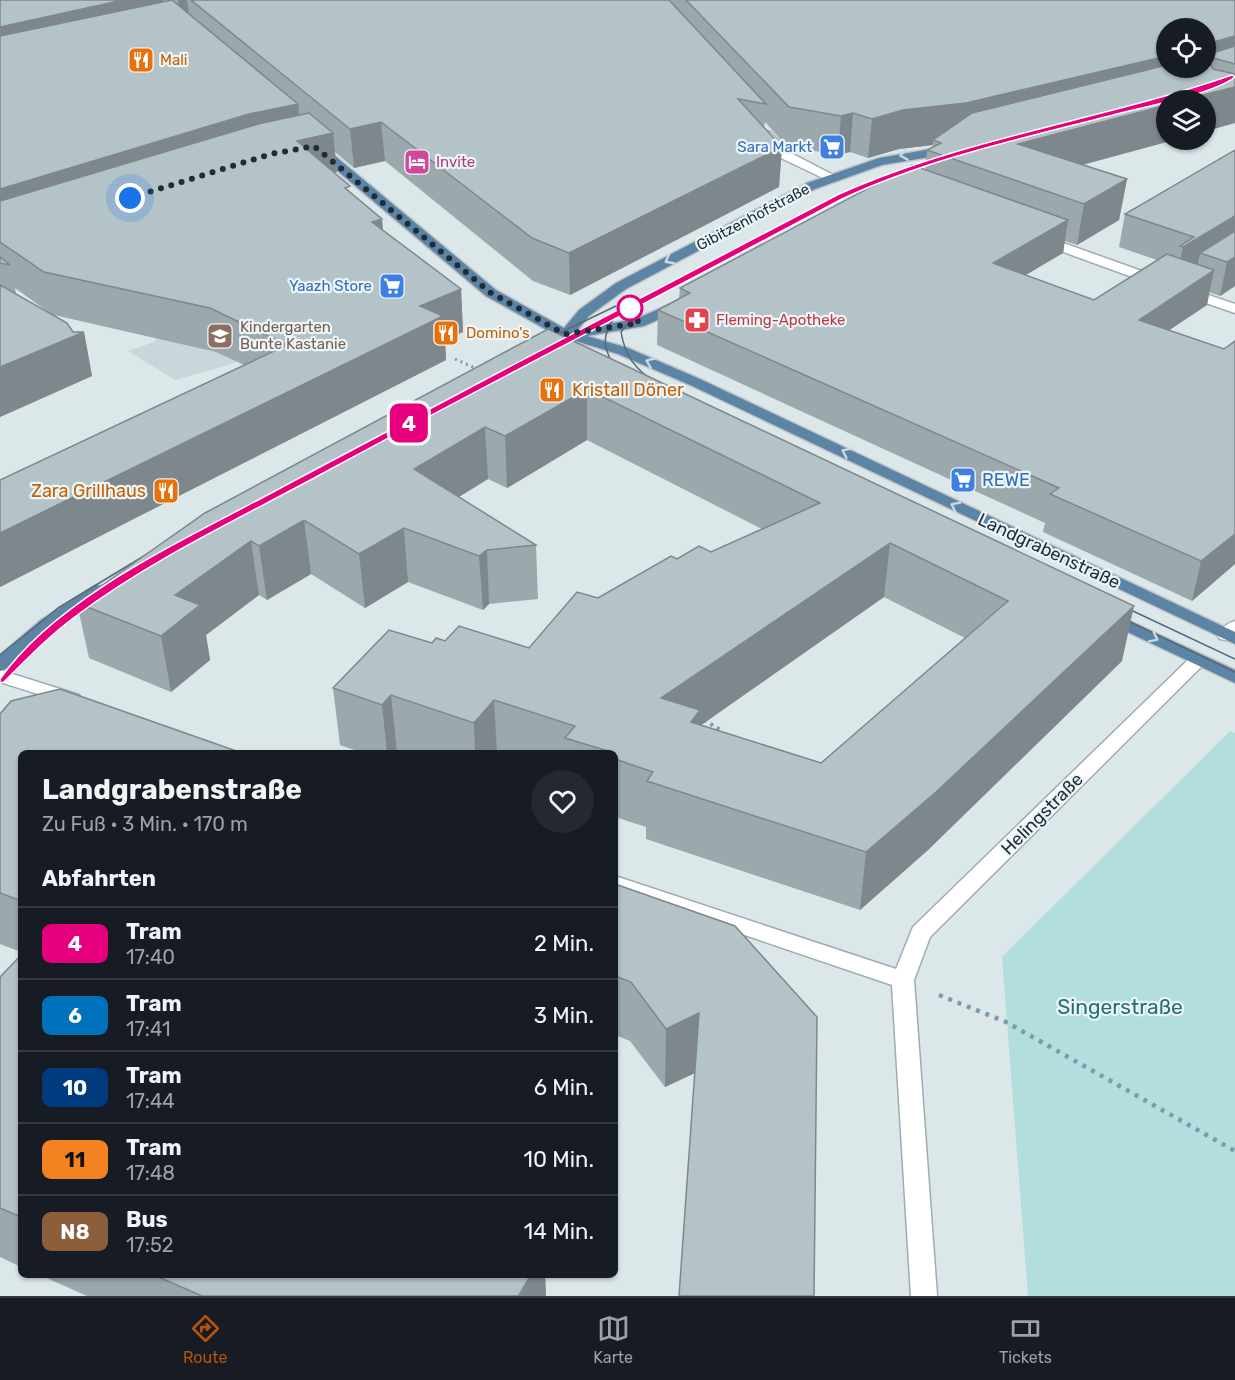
<!DOCTYPE html>
<html lang="de">
<head>
<meta charset="utf-8">
<style>
  :root { --surface:#171b24; --page:#242831; --text:#f1f3f6; --muted:#9ea1a6; --line:#363941; --accent:#b45309 }
  body { margin:0; font-family:Rubik,sans-serif; background:var(--page); color:var(--text); height:100vh; display:flex; flex-direction:column; font-size:22px; white-space:nowrap }
  * { box-sizing:border-box; margin:0 }
  p { font-size:20px; color:var(--muted) }
  .icon { flex:none; width:33px; height:33px; fill:none; stroke:currentColor; stroke-width:2; stroke-linecap:round; stroke-linejoin:round }
  .map { position:relative; flex:1; overflow:hidden }
  .side { position:absolute; left:18px; top:750px; width:600px; height:528px; display:flex; flex-direction:column; background:var(--surface); border-radius:9px; box-shadow:0 2px 4px #0004 }
  .side>* { flex:none }
  .badge { padding:0 12px; border-radius:9px; font-size:21px; line-height:39px }
  .fabs { position:absolute; left:1156px; top:18px; display:grid; gap:12px }
  .fabs a { display:grid; place-items:center; width:60px; height:60px; border-radius:50%; background:var(--surface); box-shadow:0 2px 4px #0004; font-size:30px }
  .you { position:absolute; width:30px; height:30px; margin:-15px; border:4px solid #fff; border-radius:50%; background:#1a73e8; box-shadow:0 0 0 9px #1a73e833 }
  .map>.badge { position:absolute; translate:-50% -50%; box-shadow:0 0 0 3px #fff }
  h2 { padding:0 24px; font-size:22px; line-height:54px }
  .round { display:grid; place-items:center; flex:none; width:63px; height:63px; border-radius:32px; background:var(--page) }
  .summary { display:flex; align-items:center; justify-content:space-between; height:102px; padding:0 24px }
  h1 { font-size:28px; font-weight:700; line-height:45px }
  ul { padding:0; list-style:none }
  li { display:flex; align-items:center; gap:18px; height:72px; padding:0 24px; border-top:2px solid var(--line) }
  li div { flex:1 }
  li b { display:block; font-size:22px }
  li em { font-style:normal }
  li .badge { min-width:66px; font-weight:700; text-align:center }
  .dock { display:flex; justify-content:space-around; align-items:center; height:84px; border-top:2px solid var(--line); background:var(--surface); font-size:16px; color:var(--muted) }
  .dock a { display:grid; justify-items:center; gap:3px }
  .dock .active { color:var(--accent) }
  .map>svg:first-child { display:block }
  .built { fill:#cad6da }
  .green { fill:#b2dedd }
  .lines { fill:none; stroke-linecap:round; stroke-linejoin:round }
  .minor-casing { stroke:#9facb2; stroke-width:3 }
  .major-casing { stroke:#c0c4c8; stroke-width:3 }
  .path-far2 { stroke:#799cb1; stroke-width:3; stroke-dasharray:2 4; stroke-linecap:butt }
  .path-far1 { stroke:#799cb1; stroke-width:4; stroke-dasharray:3 4.5; stroke-linecap:butt }
  .path { stroke:#799cb1; stroke-width:4.5; stroke-dasharray:4 6; stroke-linecap:butt }
  .minor { fill:#fff; fill-rule:evenodd }
  .major { fill:#5c84a4; fill-rule:evenodd }
  .tram { stroke:#566977; stroke-width:1.5 }
  .wall { fill:#9ba8ac; fill-rule:evenodd }
  .shaded-wall { fill:#7e888c }
  .building { fill:#b4c3c8; stroke:#7e888c; stroke-width:1.5; fill-rule:evenodd }
  .oneway { stroke:#c8d9e2 }
  .line { fill:#e6007e; stroke:#fff; stroke-width:1.5 }
  .walk { stroke:#1d2e3a; stroke-width:6; stroke-dasharray:0 10.8 }
  .stop-dot { fill:#fff; stroke:#e6007e; stroke-width:3 }
  .labels { text-anchor:middle; stroke-width:4.5; stroke-linejoin:round; paint-order:stroke }
  .far-food-label { font-size:15px; fill:#c56008; stroke:#ecf5f7; text-anchor:start }
  .far-shop-label { font-size:15px; fill:#366cbe; stroke:#ecf5f7; text-anchor:end }
  .far-hotel-label { font-size:15px; fill:#b23c85; stroke:#ecf5f7; text-anchor:start }
  .far-street-label { font-size:15px; fill:#1d2e3a; stroke:#ecf5f7 }
  .far-health-label { font-size:15px; fill:#be3a42; stroke:#ecf5f7; text-anchor:start }
  .far-education-label { font-size:15px; fill:#785e54; stroke:#ecf5f7; text-anchor:start }
  .food-label { font-size:18px; fill:#c56008; stroke:#ecf5f7; text-anchor:start }
  .shop-label { font-size:18px; fill:#366cbe; stroke:#ecf5f7; text-anchor:start }
  .street-label { font-size:18px; fill:#1d2e3a; stroke:#ecf5f7 }
  .near-park-label { font-size:21px; fill:#246e75; stroke:#ecf5f7 }
</style>
</head>
<body>
<div class="map">
<svg width="1235" height="1296" viewBox="0 0 1235 1296">
  <rect width="100%" height="100%" fill="#dce7ea"/>
  <path class="built" d="M172,320L291,330L232,364L175,380L128,351L154,342Z"/>
  <path class="green" d="M1230,731L1235,733V1296H1028L1002,957Z"/>
  <g class="lines">
    <g class="minor-casing">
      <path id="minor" d="M762,132H770L789,152L837,177L827,180L781,158L762,136Z
        M1041,235L1164,279L1166,282L1164,285H1154L1036,242L1035,239Z
        M1185,287L1235,304V313L1180,294V288Z
        M1235,621V636L1226,640L1220,639L1217,635C1222,628 1227,623 1235,621Z
        M1198,654L1204,656L1207,660L1204,664L930,937L914,980L937,1296H911L892,985L615,891V876L896,969L913,927L1192,656Z
        M0,670L79,695L81,699L72,705L0,682Z"/>
    </g>
    <g class="major-casing">
      <path id="major" d="M315,146H323L496,290L564,328L579,310L616,283L807,183L879,158L931,149L954,147V153L882,165L815,189L626,289L589,316L578,329L636,319L675,302H685V308L644,326L587,336L628,348L700,379L1235,632V644L690,385L618,354L556,335L486,296L315,152Z
        M96,585L102,586L105,590L102,594L53,628L6,669L0,671V655L41,620Z
        M1108,611L1235,670V683L1102,620L1099,616Z"/>
    </g>
    <path class="path-far2" d="M455,359L477,369"/>
    <path class="path-far1" d="M704,720L722,731V735"/>
    <path class="path" d="M939,995L1006,1022L1235,1151"/>
    <use href="#minor" class="minor"/>
    <use href="#major" class="major"/>
    <path class="tram" d="M641,308L621,332C625,356 635,369 655,382
      M614,318C600,338 604,351 617,370
      M543,341L616,306
      M556,347L839,197L881,178L941,157
      M1118,604L1235,659
      M1116,615L1235,672
      M0,655L58,608L167,542
      M0,679L38,641L93,599"/>
  </g>
  <path class="wall" d="M0,0H1235V123L1206,131V100L1167,140H1174L1082,165L1127,179L1119,220L1077,245L1065,241L1063,253L1026,275L1094,300L1157,260L1119,247L1125,214L1235,150V286L1220,296L1209,292L1207,305L1169,330L1235,564L1192,601L1043,532L1045,523L657,345L658,310L679,298L680,288L925,170L927,150L932,147L933,145L899,149L868,158L850,152L838,155L786,146L765,122L764,128L782,147L779,187L570,295L533,281L385,161L354,168L335,152L337,172L334,173L383,230L461,289L463,332L445,340L446,360L0,587V480L244,365L216,352L54,315L73,332H84L92,376L0,417ZM1167,28H1206V68ZM15,288L51,314L16,294Z
    M548,329L1122,661L928,850L860,910L646,839V827L615,817V753H399L397,752L396,753H363L340,745L333,688L432,643L445,641L529,648L598,598L677,559L711,552L762,529L587,440L507,488L488,479L459,497L536,545L538,599L489,604L483,610L408,582L365,608L311,574L267,600L259,595L206,635L210,660L171,692L89,658L77,603ZM884,597L965,638L821,763L701,725Z
    M0,714L21,753V952L0,944Z
    M615,884L695,1073L665,1087L630,1041L615,1035Z
    M21,955V1267L0,1257V977Z
    M40,1275H545L546,1296H87Z"/>
  <path class="shaded-wall" d="M123,0H163L167,27L0,65V27Z
    M178,0H187L190,21L181,23Z
    M1235,36V64L1206,56V44Z
    M1167,56V68L941,143L933,140V145L899,149L868,158L872,119L903,110Z
    M1235,87V123L1206,131V100H1183Z
    M298,104L302,140L333,133L337,172L301,181L0,233V189L249,114Z
    M1167,105V140H1174L1019,182L1018,144Z
    M853,113L850,152L838,155L841,116Z
    M381,122L385,161L354,168L350,129Z
    M782,147L779,187L570,295L569,253Z
    M1127,179L1119,220L1077,245L1084,204Z
    M1235,216V245L1200,253L1197,268L1176,281L1183,247Z
    M382,219L386,261L372,222Z
    M1068,220L1063,253L988,297L993,263Z
    M1235,257V286L1220,296L1227,262Z
    M1214,270L1207,305L1132,355L1139,320Z
    M461,289L463,332L445,340L446,360L0,587V533L420,306Z
    M84,332L92,376L0,417V367Z
    M587,389V440L507,488L505,436Z
    M485,427L488,479L418,522L414,469Z
    M304,520L311,574L267,600L259,546Z
    M404,528L408,582L365,608L359,554Z
    M1235,534V564L1192,601L1201,561Z
    M251,541L259,595L206,635L210,660L171,692L161,636L175,595Z
    M890,543L884,597L660,754L661,698Z
    M487,550L489,604L483,610L479,556Z
    M1134,606L1122,661L928,850L860,910L866,852Z
    M391,695L397,752L396,753H387L382,705Z
    M494,700L497,753H475L474,723Z
    M699,1013L697,1072L665,1087L666,1029Z
    M531,1275H545L546,1296H520Z"/>
  <path class="building" d="M0,0H123L0,27Z
    M172,0L298,104L249,114L0,189V36Z
    M191,0H669L766,104L738,99L782,147L569,253L532,238L381,122L350,129Z
    M686,0H1235V36L1206,44V28H1167V56L966,103L903,110L872,119L853,113L841,116L789,107Z
    M1235,46V64L1206,56V55Z
    M1206,64L1211,65L1213,69L1235,74V87L1183,100H1167V105L1018,144L1127,179L1084,204L927,150L941,143L933,140L972,113L1167,65V68H1206Z
    M309,113L333,133L297,141L350,186L345,188L382,219L372,222L461,289L420,306L443,316L0,533V480L287,345L210,308L44,272L0,242V201L258,124Z
    M1235,150V216L1183,247L1180,246L1194,237L1125,214Z
    M912,165L1068,220L993,263L1094,300L1167,254L1214,270L1139,320L1224,349L1235,341V534L1201,561L1050,494L1059,488L658,310L690,293L680,288Z
    M1235,231V257L1227,262L1200,253Z
    M0,257L10,265L0,263Z
    M0,285L67,323L73,332H84L0,367Z
    M548,329L1134,606L936,792L866,852L647,781L653,772L615,759V753L565,738L575,726L494,700L474,723L391,695L382,705L333,688L389,630L432,643L436,638L445,641L459,626L529,648L577,592L598,598L671,556L677,559L699,546L711,552L820,503L587,389L505,436L485,427L414,469L536,545L487,550L479,556L404,528L359,554L304,520L259,546L251,541L175,595L200,605L161,636L77,603L205,513ZM890,543L1008,601L821,763L691,722L700,710L661,698Z
    M60,689L242,753H21V901L0,893V714L11,701Z
    M615,884L735,926L817,1017L814,1296H679L699,1013L666,1029L631,982L615,976Z
    M21,955V1217L0,1208V977Z
    M154,1275H531L519,1295L522,1296H202Z"/>
  <defs><path id="oneway-chevron" d="M-2-3.5L2.5 0L-2 3.5" fill="none" stroke-width="1.6" stroke-linecap="round" stroke-linejoin="round" transform="scale(1.5)"/></defs>
  <g class="oneway">
    <use href="#oneway-chevron" transform="translate(904 155) rotate(172)"/>
    <use href="#oneway-chevron" transform="translate(669 260) rotate(152)"/>
    <use href="#oneway-chevron" transform="translate(650 362) rotate(-158)"/>
    <use href="#oneway-chevron" transform="translate(846 452) rotate(-155)"/>
    <use href="#oneway-chevron" transform="translate(955 506) rotate(-153)"/>
    <use href="#oneway-chevron" transform="translate(1154 638) rotate(26)"/>
  </g>
  <path class="line" d="M1232,75L1235,77C1213,94 1148,106 1117,114C1024,138 930,158 842,199C672,290 499,378 329,470C245,516 153,558 76,616C50,635 27,659 4,682L0,683V679C59,594 193,536 286,485C469,387 653,292 837,195C963,138 1102,120 1232,75Z"/>
  <g class="lines">
    <path class="walk" d="M130,198L271,154L314,146L491,293L561,332L566,334L639,323L630,308"/>
  </g>
  <defs>
    <g id="restaurant-square" transform="scale(1.35)"><rect x="-9" y="-9" width="18" height="18" rx="4" fill="#e8710a" stroke="#ecf5f7"/><path d="M-5-6h1v4h1v-4h1v4h1v-4h1v5L-1.5 .5V6h-2V.5L-5-1ZM5-6V6H3V1.5H1.5Q1.5-4 5-6Z" fill="#fff"/></g>
    <g id="supermarket-square" transform="scale(1.35)"><rect x="-9" y="-9" width="18" height="18" rx="4" fill="#3f7fe0" stroke="#ecf5f7"/><path d="M-6-5.5h2.5l.6 2H6L4.5 2H-2.5L-4.4-4H-6ZM-1.5 3.2a1.3 1.3 0 1 0 .1 0ZM3 3.2a1.3 1.3 0 1 0 .1 0Z" fill="#fff"/></g>
    <g id="hotel-square" transform="scale(1.35)"><rect x="-9" y="-9" width="18" height="18" rx="4" fill="#d1479c" stroke="#ecf5f7"/><path d="M-6-4.5h1.5V1H6V5H4.5V3h-9V5H-6ZM-4 0a1.8 1.8 0 1 1 3.6 0ZM.5 0V-2.5h3Q6-2.5 6 0Z" fill="#fff"/></g>
    <g id="pharmacy-square" transform="scale(1.35)"><rect x="-9" y="-9" width="18" height="18" rx="4" fill="#e0444e" stroke="#ecf5f7"/><path d="M-2-6h4v4h4v4h-4v4h-4v-4h-4v-4h4Z" fill="#fff"/></g>
    <g id="school-square" transform="scale(1.35)"><rect x="-9" y="-9" width="18" height="18" rx="4" fill="#8d6e63" stroke="#ecf5f7"/><path d="M0-5L7-2L0 1L-7-2ZM-4 1L0 2.5L4 1V4Q0 6-4 4Z" fill="#fff"/></g>
  </defs>
  <g fill-rule="evenodd">
    <use href="#restaurant-square" x="141" y="60"/>
    <use href="#supermarket-square" x="832" y="147"/>
    <use href="#hotel-square" x="417" y="162"/>
    <use href="#supermarket-square" x="392" y="286"/>
    <use href="#pharmacy-square" x="697" y="320"/>
    <use href="#restaurant-square" x="446" y="333"/>
    <use href="#school-square" x="220" y="336"/>
    <use href="#restaurant-square" x="552" y="390"/>
    <use href="#supermarket-square" x="963" y="480"/>
    <use href="#restaurant-square" x="166" y="491"/>
  </g>
  <circle class="stop-dot" cx="630" cy="308" r="12"/>
  <g class="labels">
    <g class="far-food-label">
      <text x="160" y="65">Mali</text>
      <text x="466" y="338">Domino's</text>
    </g>
    <g class="far-shop-label">
      <text x="812" y="152">Sara Markt</text>
      <text x="372" y="291">Yaazh Store</text>
    </g>
    <g class="far-hotel-label">
      <text x="436" y="167">Invite</text>
    </g>
    <g class="far-street-label">
      <text transform="translate(753 217) rotate(-28)" y="5">Gibitzenhofstraße</text>
    </g>
    <g class="far-health-label">
      <text x="716" y="325">Fleming-Apotheke</text>
    </g>
    <g class="far-education-label">
      <text x="240" y="332">Kindergarten<tspan x="240" dy="17">Bunte Kastanie</tspan></text>
    </g>
    <g class="food-label">
      <text x="572" y="396">Kristall Döner</text>
      <text x="146" y="497" text-anchor="end">Zara Grillhaus</text>
    </g>
    <g class="shop-label">
      <text x="982" y="486">REWE</text>
    </g>
    <g class="street-label">
      <text transform="translate(1049 551) rotate(25)" y="6">Landgrabenstraße</text>
      <text transform="translate(1042 814) rotate(-45)" y="6">Helingstraße</text>
    </g>
    <g class="near-park-label">
      <text x="1120" y="1014">Singerstraße</text>
    </g>
  </g>
</svg>
<div class="fabs">
<a><svg class="icon" aria-label="locate" viewBox="0 0 24 24"><circle cx="12" cy="12" r="6"/><path d="M12 2v4M12 18v4M2 12h4M18 12h4"/></svg></a>
<a><svg class="icon" aria-label="layers" viewBox="0 0 24 24"><path d="M12 4l9 5-9 5-9-5zM3 14l9 5 9-5"/></svg></a>
</div>
<div class="you" style="left:130px;top:198px"></div>
<b class="badge" style="left:409px;top:423px;background:#e6007e;color:#fff">4</b>
<section class="side">
<div class="summary"><div><h1>Landgrabenstraße</h1><p>Zu Fuß · 3 Min. · 170 m</p></div><a class="round"><svg class="icon" aria-label="heart" viewBox="0 0 24 24"><path d="M12 20l-8-8c-3-5 5-10 8-4 3-6 11-1 8 4z"/></svg></a></div>
<h2>Abfahrten</h2>
<ul>
<li><span class="badge" style="background:#e6007e;color:#fff">4</span><div><b>Tram</b><p>17:40</p></div><em>2 Min.</em></li>
<li><span class="badge" style="background:#0072bc;color:#fff">6</span><div><b>Tram</b><p>17:41</p></div><em>3 Min.</em></li>
<li><span class="badge" style="background:#003b80;color:#fff">10</span><div><b>Tram</b><p>17:44</p></div><em>6 Min.</em></li>
<li><span class="badge" style="background:#f58220;color:#111">11</span><div><b>Tram</b><p>17:48</p></div><em>10 Min.</em></li>
<li><span class="badge" style="background:#8b5e3c;color:#fff">N8</span><div><b>Bus</b><p>17:52</p></div><em>14 Min.</em></li>
</ul>
</section>
</div>
<nav class="dock">
<a class="active"><svg class="icon" aria-label="directions" viewBox="0 0 24 24"><path d="M12 3l9 9-9 9-9-9zM9 14v-3h6M13 9l2 2-2 2"/></svg>Route</a>
<a><svg class="icon" aria-label="map" viewBox="0 0 24 24"><path d="M3 6l6-2 6 2 6-2v14l-6 2-6-2-6 2zM9 4v14M15 6v14"/></svg>Karte</a>
<a><svg class="icon" aria-label="tickets" viewBox="0 0 24 24"><path d="M3 7h18v10H3zM15 7v10"/></svg>Tickets</a>
</nav>
</body>
</html>
